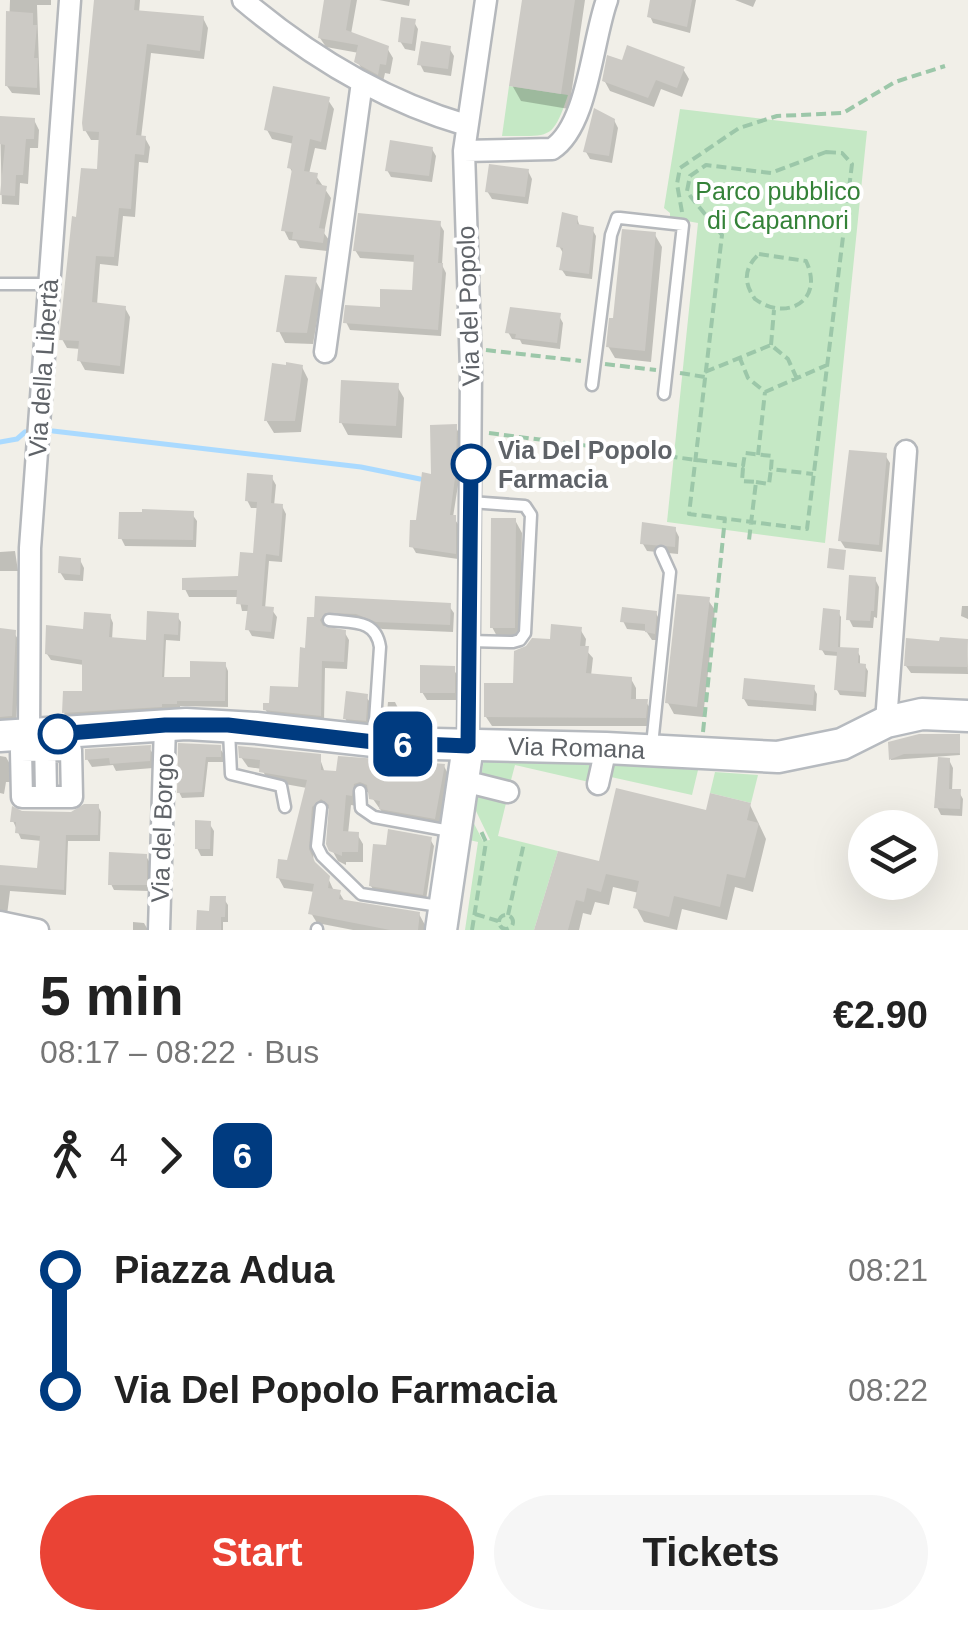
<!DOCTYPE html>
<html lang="en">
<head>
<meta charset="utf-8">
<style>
  :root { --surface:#fff; --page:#f6f6f6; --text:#222; --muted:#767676; --accent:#ea4335 }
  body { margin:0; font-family:Arial,sans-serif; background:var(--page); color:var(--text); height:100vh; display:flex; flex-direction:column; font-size:38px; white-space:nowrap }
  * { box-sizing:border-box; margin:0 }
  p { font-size:32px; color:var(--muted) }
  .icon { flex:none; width:55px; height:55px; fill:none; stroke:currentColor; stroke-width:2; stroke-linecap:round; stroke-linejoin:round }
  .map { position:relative; height:930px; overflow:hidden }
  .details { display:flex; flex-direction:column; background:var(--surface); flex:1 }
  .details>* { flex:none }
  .badge { padding:0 20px; border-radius:15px; font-size:35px; line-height:65px }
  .tools { position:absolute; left:848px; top:810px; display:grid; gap:20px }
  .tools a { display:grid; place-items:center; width:90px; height:90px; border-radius:50%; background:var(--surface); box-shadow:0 10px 40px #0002; font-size:50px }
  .map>.badge { position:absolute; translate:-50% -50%; box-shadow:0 0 0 5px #fff }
  .legs { display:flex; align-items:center; gap:15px; height:110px; padding:0 40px; font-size:32px }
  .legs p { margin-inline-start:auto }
  .headline { display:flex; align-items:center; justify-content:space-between; height:170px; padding:0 40px }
  h1 { font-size:55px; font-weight:600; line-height:75px }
  .cta { display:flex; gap:20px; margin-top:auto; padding:20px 40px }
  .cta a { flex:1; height:115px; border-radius:60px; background:var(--accent); color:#fff; font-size:40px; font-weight:600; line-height:115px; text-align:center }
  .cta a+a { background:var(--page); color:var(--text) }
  ul { padding:0 40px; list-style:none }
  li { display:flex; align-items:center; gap:35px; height:120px; font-size:38px }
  li i { display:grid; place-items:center; width:15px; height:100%; margin:0 12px; background:currentColor }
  li i::after { content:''; width:25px; height:25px; margin:-12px; border:8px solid; border-radius:50%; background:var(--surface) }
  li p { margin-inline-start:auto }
  li:first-child i { background:linear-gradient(#0000 50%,currentColor 0) }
  li:last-child i { background:linear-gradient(currentColor 50%,#0000 0) }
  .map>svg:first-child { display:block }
  .green { fill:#c5e8c5 }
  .shadow { fill:#0003 }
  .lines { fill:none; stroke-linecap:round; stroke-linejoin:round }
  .stream { stroke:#aadaff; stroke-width:5 }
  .building { fill:#cccac5 }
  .lane-casing { stroke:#b5b8bc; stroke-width:15 }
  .street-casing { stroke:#b5b8bc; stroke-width:25 }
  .secondary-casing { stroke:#b6babf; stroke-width:35 }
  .path { stroke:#9cc7a9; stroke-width:4; stroke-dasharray:10 5; stroke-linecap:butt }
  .lane { stroke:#fff; stroke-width:10 }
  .street { stroke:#fff; stroke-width:20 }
  .secondary { stroke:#fff; stroke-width:30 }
  .line-1-casing { stroke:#fff; stroke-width:22 }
  .line-1 { stroke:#003b80; stroke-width:15 }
  .stop-1-dot { fill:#fff; stroke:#003b80; stroke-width:5 }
  .labels { text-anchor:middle; stroke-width:8; stroke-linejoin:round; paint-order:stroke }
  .park-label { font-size:25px; fill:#348238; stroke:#fff }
  .street-label { font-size:25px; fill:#5f6368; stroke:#fff }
  .stop-label { font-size:25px; font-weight:bold; fill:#5f6368; stroke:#fff; text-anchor:start }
</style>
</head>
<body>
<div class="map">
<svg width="968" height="930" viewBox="0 0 968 930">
  <rect width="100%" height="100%" fill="#f1efe8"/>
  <path class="green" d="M509,86L568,95C552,143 549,135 502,136Z
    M680,109L867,131L825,543L667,522L698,223L670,218V213L664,208Z
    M484,759L594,763L589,782L515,765L510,784L481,777Z
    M613,764L698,770L692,795L611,777Z
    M715,772L758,775L751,803L710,793Z
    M477,792L507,799L498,836L558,851L534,930H465L478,842L465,839L469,814L483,841L490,840L476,811Z"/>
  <path class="shadow" d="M10,0H51V5H37L40,95L12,93L7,86Z
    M96,0H140L139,13L203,18L208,28L204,59L151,53L141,138H145L150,147L148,163L139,162L135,217L123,216L118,266L100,264L97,305L125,308L130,317L124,374L85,370L80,361L81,349L67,348L62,339L78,220L100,172L101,140H91L85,130Z
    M325,0H357L351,34L387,48L393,58L390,74L385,73L383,82L363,71L357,61L359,53L326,47L320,38Z
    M379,0H410L409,6Z
    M524,0H585L569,109L521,101L512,85Z
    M654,0H696L690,33L653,23L650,16Z
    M735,0H756L753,7Z
    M414,22L418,29L415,51L405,49L400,41Z
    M449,48L454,56L451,76L424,72L420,64Z
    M683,69L689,79L682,97L661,89L654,107L610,91L604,80Z
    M328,100L334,109L326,150L315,148L309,174L316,176L331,198L324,233L329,240L327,251L300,248L296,241L289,240L284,230L294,175L290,168L294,144L272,139L267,130Z
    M0,118L34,120L39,130L38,148H30L28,184L20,183L19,205L2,204V209Z
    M614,120L618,128L612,163L590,159L586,152Z
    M432,149L436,156L432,182L391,177L387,170Z
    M528,171L532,179L528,204L492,199L487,191Z
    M577,218L580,227L592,229L596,236L592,279L566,276L562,270L563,253L559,246Z
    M439,223L444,231L442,265L446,273L441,336L350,330L346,322L414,293L416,262L360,258L355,250Z
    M655,235L662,247L651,362L615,358L608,346L615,321Z
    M315,280L322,292L313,344L285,343L279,331Z
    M559,316L563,323L560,349L522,344L520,340L512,339L508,332Z
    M302,367L308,379L301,432L274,433L266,420Z
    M397,386L404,398L402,438L348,435L341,422Z
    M455,426L459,433V479L453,517L458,524V559L416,553L412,546L434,478Z
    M885,455L890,463L882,552L845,548L840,540Z
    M272,478L276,485L274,506H282L286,514L282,562L269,561L265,609L272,610L277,617L274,639L252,636L248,629L250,611H242L239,597H189L185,589L240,579L255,556L259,508H251L247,500Z
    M192,514L197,521L196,547L125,546L121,538Z
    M515,520L522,533L520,640H499L492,627Z
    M675,529L679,537L678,554L647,551L643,544Z
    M15,551L18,571H0V552Z
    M80,560L84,568L83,581L65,580L60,572Z
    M875,579L879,587L877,618L874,617L873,628L853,627L849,619Z
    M317,599L449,606L454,613L453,632L382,629L362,621L329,620L323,629L345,633L349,640L347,669L325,668L324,723L270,717L265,709L300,690L316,620Z
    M708,600L715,610L703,717L674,714L668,703Z
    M962,606H968V619L961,616Z
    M838,612L841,617L840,650L857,651L860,656V666H865L868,671L866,697L840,695L837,690L839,656L825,655L822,650Z
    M656,613L660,621L658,640H652L646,631L627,629L623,621Z
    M110,616L113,623L112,640L148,643L177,616L181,622L180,641L166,640L164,680H192L225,664L228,671V707L180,706V710H164L165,713L68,719L64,713L85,694L84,665L51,660L47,654Z
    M580,629L586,639L585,649L593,658L591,676L631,679L636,688V701L646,702L652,711L650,726H492L486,717L552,642Z
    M0,631L14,633L20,642L16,725L0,728Z
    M967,641L968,674L911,673L906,666Z
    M453,669L458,676V700H427L422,692Z
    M813,687L817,694L816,711L748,706L744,699Z
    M366,697L370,702L368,726L348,724L345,718Z
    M388,702H395L399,710L397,731L391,730L386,723Z
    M959,737L960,755L891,760V744Z
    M181,746L219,747L223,753V762H208L204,797L182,798L179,792Z
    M149,748L154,755L153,768L116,771L113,765L92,767L87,759Z
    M0,756L6,757L11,766V782H6L4,794L0,793Z
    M319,756L325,773L444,766L449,776L440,828L387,819L368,792L359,794L357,806L351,805L348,834H357L363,844V862H346V865L338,861L329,844L331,811L328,808L317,817L313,861L328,878L334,891L339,892L345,902L419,914L425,925L424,930H353L317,923L311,913L315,892L284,888L278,877L289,863L307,788L268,781L262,769L248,767L241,757Z
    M949,760L953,768L952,791L959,792L963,799L962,816L941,815L937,807Z
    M750,805L766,839L753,892L735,887L727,920L682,909L677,930L644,922L636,907L639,893L613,887L609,905L595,902L591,915L583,913L579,930H536L600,864L708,813Z
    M98,806L101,812L100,841H68L66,895L10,891L7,915L0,916V870H39L42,841L21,839L13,821L21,813L72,815Z
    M209,823L214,831L213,856H201L197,848Z
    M430,839L434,846L426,900L375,893L371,886Z
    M146,856L150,863L149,891L114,890L111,884Z
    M224,899L228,905V922H223V930H199Z
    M133,922L144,923L148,930H133Z"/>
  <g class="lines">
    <path class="stream" d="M53,431L361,467L420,479
      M0,442L17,439L25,432"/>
  </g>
  <path class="building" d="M94,0H135L134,10L204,16L200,51L147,44L136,135L146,136L144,155L135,154L131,209L119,208L114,257L96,256L92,302L126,306L120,366L77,361L79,341L59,340L72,216L76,217L81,168L97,169L99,132L83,131L82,123Z
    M324,0H351L346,30L389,46L386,65L380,64L378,75L354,62L358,45L318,38Z
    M522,0H575L561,94L509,86Z
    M650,0H692L687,27L647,17Z
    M6,11L33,13V25H37L34,58H38L37,88L5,86Z
    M401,17L416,19L412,44L398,42Z
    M421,41L451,46L448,69L417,65Z
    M627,45L685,67L677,88L656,80L648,98L602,81L607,55L622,60Z
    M273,86L330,97L321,142L310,139L304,171L318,173L316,184L327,186L319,228L325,229L323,243L292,239L293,232L281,231L292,169L287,168L293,136L264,130Z
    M594,108L615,119L609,156L583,152Z
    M0,116L35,118L34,139H26L23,175H16L15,196L0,195L5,145L0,144Z
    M390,140L433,147L429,176L385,171Z
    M489,164L529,169L525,197L485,192Z
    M562,212L578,216L577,224L594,227L589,274L559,270L563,248L556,247Z
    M358,213L441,221L438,263H443L438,330L343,323L345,305L380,307V289L412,290L414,255L353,251Z
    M622,229L656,232L645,351L606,347L609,318H613Z
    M285,275L317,277L307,333L276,332Z
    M510,307L561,313L557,343L515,338L516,334L505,333Z
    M286,362L303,365L295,421H264L272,363L286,365Z
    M341,380L399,383L396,426L339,423Z
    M457,424L456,471L450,515H456V554L409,547L410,520H416L422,472L431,474L430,425Z
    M849,450L887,453L879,545L838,541Z
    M247,473L273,475L271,503L283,504L279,556L266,554L262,606L274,607L271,632L245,630L248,605L236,604L237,590H182V578L238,576L240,552L253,553L257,502L245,501Z
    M142,509L194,511L193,540L118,539L119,512H142Z
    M491,518H516L515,628H490Z
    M642,522L676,527L675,547L640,544Z
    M829,548L846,550L844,570L827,568Z
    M59,556L81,558L80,575L58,573Z
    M849,575L876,577L874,611H871L870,621L846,620Z
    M677,594L710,597L697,707L665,703Z
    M315,596L451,603L450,625L376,622L356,614L325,613L320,620L323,626L346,630L344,662L322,661L321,716L263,710V703H269L270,686L298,687L300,647L305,648L307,617H314Z
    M622,607L657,611L655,634L645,632V624L620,622Z
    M823,608L840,610L838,647L859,648L858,663L866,664L864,692L834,690L837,652L819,650Z
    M147,611L179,613L178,635L164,634L162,677H190V661L226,662L225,701H177V704H162V707L62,713L63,691H82V660L45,654L46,625L83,629L84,612L111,614L109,637L146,640Z
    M551,624L582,627L580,646H589L586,673L632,677L631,699H648L646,718L484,717V683H513L514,651L526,646L532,638L550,639Z
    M0,628L16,630L12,716L0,717Z
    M940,637L968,639L967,667L904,666L906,638L939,641Z
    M420,665L455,666V693H420Z
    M744,678L815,685L813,705L742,699Z
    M346,691L368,694L366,721L343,719Z
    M919,734H960V753L904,754L889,760L888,742Z
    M178,743L221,745V757H206L202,792L177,793Z
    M151,745L150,761L110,764L109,758L85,760V749Z
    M238,746L321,754V770L336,771L338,756L445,764L435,819L379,809L380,801L369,799L367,785L360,782L354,784L352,796L346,795L343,831L359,832L358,852H342V856L329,851L326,844L329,805L321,799L312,807L309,849L315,862L330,876L328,888L341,890L339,899L420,912L418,930H390L308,914L314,884L276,878L278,859L287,860L307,780L259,772L260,760L239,758Z
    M938,757L950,758L949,789H961L960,809L934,808Z
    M616,788L706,810L710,793L751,803L747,820L759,823L745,878L727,874L720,907L674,896L669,917L633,908L639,881L606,874L601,892L587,888L584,902L576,900L568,930H534L558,851L599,861Z
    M84,804H99L98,835H66L64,890L0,885V865L37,868L40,836L15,833L16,822H10L12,806L22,811L71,812Z
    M195,820L211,821L210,849H195Z
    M388,829L432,837L423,895L369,886L373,844L386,845Z
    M109,852L147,854V885H108Z
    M210,896H226L225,917H221V930H196L197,910L209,911Z"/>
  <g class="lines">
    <g class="lane-casing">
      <path id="lane" d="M0,284H49
        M592,385L611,235L617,218H620L683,225L664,394
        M329,620C353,623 376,619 380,647L374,736
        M469,641L513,642L520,640L525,633L531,515L525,506L471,502
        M229,731L231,774L281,786L285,807
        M652,745L670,572L661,552
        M360,791L361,808L374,817L450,831
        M321,808L317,846L322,856L361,894L439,906
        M317,929V930"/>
    </g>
    <g class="street-casing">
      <path id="street" d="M243,0C308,55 384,101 466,125
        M464,151L552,149C588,126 592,41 607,0
        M325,352L362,82
        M886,722L906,451
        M29,736L30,548L70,0
        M45,737L46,793
        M468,746L471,371L464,151L486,0
        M71,750L72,797H22L21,751Z
        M464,781L508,792
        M598,784L606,748
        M0,922L38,930
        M159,930L165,725"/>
    </g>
    <g class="secondary-casing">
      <g id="secondary">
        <path id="s1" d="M0,736L186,724L256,728L392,743L606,748L778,757L842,744L886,722L922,714L968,716"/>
        <path d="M441,930L468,746"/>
      </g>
    </g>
    <path class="path" d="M826,152L842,153L852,164L807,529L689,514L722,235L691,197L687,191L690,176L706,165L771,173Z
      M682,212L677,184L680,168L739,128L777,116L843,113L895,82L945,66
      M759,254L806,261C825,301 786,322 755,299C743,282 744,268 759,254Z
      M771,345L774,310
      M486,350L581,361
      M739,356L748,378L765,392L827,365
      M605,364L656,370
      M705,372L771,345L788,359L797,379
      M680,373L705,377
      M489,433L743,466L745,453L772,456L771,469L813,474
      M758,455L765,392
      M743,468L742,481L756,482L749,540
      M756,482L769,484L771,469
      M703,732L725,518
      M475,914L498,921
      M499 922a7 7 0 1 1 14 0a7 7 0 1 1-14 0Z
      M508,915L524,843
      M472,930L486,842L481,831"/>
    <use href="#lane" class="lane"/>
    <use href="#street" class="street"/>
    <use href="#secondary" class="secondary"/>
  </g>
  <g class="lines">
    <g class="line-1-casing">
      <path id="line-1" d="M58,734L165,725H228L374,742L468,746L471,464"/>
    </g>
    <use href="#line-1" class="line-1"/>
  </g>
  <g class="stop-1-dot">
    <circle cx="471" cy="464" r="18"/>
    <circle cx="58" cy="734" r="18"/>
  </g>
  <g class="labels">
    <g class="park-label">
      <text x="778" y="200">Parco pubblico<tspan x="778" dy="29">di Capannori</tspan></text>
    </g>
    <g class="street-label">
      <text transform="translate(468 306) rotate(-92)" y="9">Via del Popolo</text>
      <text transform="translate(43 368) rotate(-86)" y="9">Via della Libertà</text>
      <text dy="9" stroke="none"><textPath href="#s1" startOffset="578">Via Romana</textPath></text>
      <text transform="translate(162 828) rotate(-88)" y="9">Via del Borgo</text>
    </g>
    <g class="stop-label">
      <text x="498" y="459">Via Del Popolo<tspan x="498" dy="29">Farmacia</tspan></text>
    </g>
  </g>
</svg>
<div class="tools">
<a><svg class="icon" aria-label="layers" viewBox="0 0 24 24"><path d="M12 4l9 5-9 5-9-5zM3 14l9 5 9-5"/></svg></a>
</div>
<b class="badge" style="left:403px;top:744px;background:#003b80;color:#fff">6</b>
</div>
<section class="details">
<div class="headline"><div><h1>5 min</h1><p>08:17 – 08:22 · Bus</p></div><b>€2.90</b></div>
<div class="legs"><svg class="icon" aria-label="walk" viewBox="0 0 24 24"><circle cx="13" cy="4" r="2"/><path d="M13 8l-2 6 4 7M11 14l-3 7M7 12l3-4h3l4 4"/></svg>4<svg class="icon" aria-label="forward" viewBox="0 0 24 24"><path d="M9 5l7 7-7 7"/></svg><b class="badge" style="background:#003b80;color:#fff">6</b></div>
<ul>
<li><i style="color:#003b80"></i><b>Piazza Adua</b><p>08:21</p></li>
<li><i style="color:#003b80"></i><b>Via Del Popolo Farmacia</b><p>08:22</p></li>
</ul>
<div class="cta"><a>Start</a><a>Tickets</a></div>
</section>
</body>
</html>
